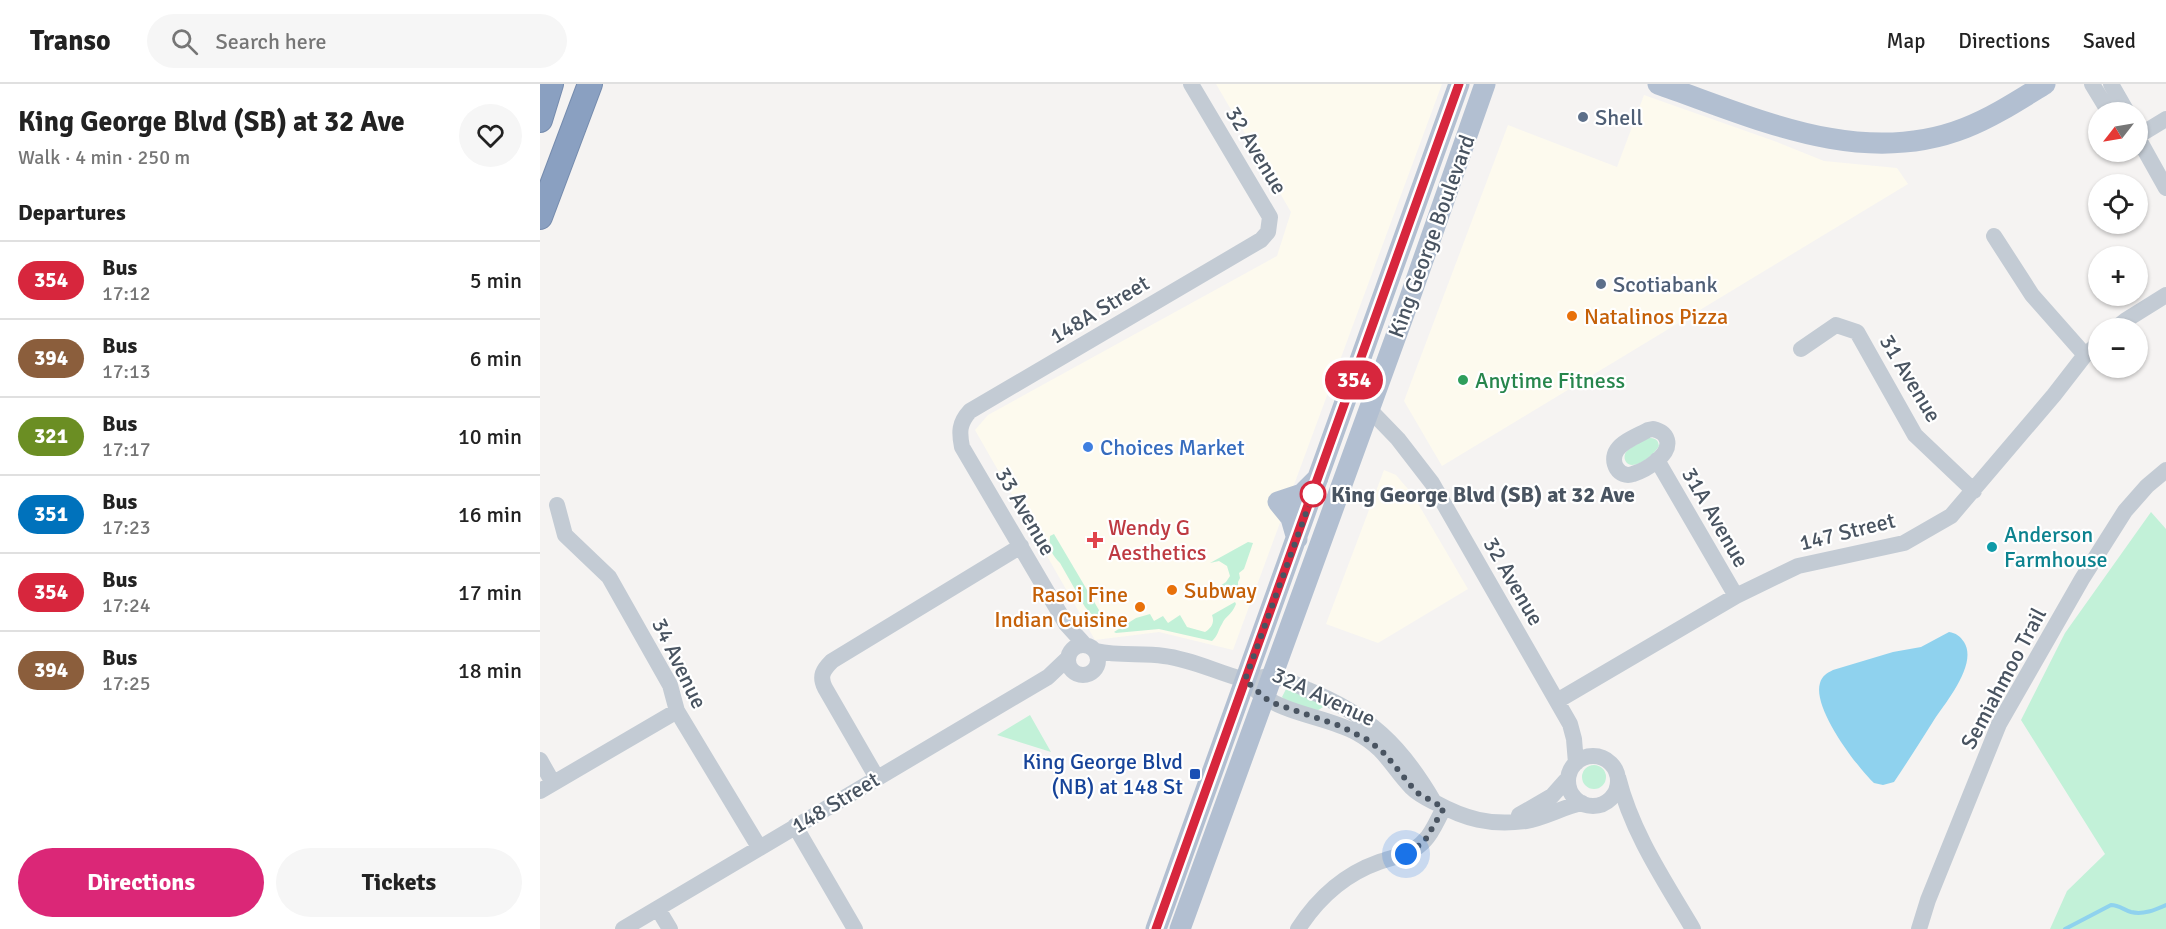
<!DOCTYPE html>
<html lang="en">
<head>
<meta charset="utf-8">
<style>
  :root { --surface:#fff; --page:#f6f6f6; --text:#222; --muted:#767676; --line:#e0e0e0; --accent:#db2777 }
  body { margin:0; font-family:Signika,sans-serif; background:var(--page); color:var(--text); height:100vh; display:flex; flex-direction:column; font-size:22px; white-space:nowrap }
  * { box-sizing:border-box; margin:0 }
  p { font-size:20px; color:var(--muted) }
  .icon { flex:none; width:33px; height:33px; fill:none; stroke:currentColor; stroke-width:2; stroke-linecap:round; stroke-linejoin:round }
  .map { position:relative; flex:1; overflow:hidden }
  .side { display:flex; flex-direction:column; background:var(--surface); width:540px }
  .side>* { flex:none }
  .badge { padding:0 12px; border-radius:20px; font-size:21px; line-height:39px }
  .needle { width:39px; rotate:239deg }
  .buttons { position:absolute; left:1548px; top:18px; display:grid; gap:12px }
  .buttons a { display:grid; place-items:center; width:60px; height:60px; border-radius:50%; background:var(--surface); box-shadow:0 2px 4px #0004; font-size:30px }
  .you { position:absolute; width:30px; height:30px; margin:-15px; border:4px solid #fff; border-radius:50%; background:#1a73e8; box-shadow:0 0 0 9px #1a73e833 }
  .map>.badge { position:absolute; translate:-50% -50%; box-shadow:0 0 0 3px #fff }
  h2 { padding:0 18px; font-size:22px; line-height:54px }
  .round { display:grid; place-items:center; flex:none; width:63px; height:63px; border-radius:32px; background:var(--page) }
  .summary { display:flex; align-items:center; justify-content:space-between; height:102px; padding:0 18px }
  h1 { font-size:28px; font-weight:800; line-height:45px }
  .button { display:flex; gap:12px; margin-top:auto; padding:12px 18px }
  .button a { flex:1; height:69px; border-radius:36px; background:var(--accent); color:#fff; font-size:24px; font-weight:800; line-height:69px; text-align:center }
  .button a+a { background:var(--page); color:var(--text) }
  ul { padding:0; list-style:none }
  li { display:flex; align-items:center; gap:18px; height:78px; padding:0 18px; border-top:2px solid var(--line) }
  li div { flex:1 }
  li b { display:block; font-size:22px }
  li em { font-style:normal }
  li .badge { min-width:66px; font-weight:700; text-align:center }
  header { display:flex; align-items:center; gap:36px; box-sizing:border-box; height:84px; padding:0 30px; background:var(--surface); border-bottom:2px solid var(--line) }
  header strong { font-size:28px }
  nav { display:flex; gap:33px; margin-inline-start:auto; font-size:21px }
  .search { width:420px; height:54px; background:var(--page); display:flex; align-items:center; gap:15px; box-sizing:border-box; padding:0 21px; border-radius:33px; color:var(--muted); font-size:22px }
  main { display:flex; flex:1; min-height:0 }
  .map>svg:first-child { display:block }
  .commercial { fill:#fdfaee }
  .green { fill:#c2f1d8 }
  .water { fill:#8fd2ee }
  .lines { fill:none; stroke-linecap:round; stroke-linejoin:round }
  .stream { stroke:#8fd2ee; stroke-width:4 }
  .highway-casing { stroke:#758bad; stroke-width:26 }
  .minor { stroke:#c3cbd4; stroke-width:16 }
  .major { stroke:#b2bfd1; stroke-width:21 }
  .highway { stroke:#8aa0c1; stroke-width:24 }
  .line-casing { stroke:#fff; stroke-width:14 }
  .line { stroke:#d7263d; stroke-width:9 }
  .walk { stroke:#495461; stroke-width:6; stroke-dasharray:0 10.8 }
  .service-dot { fill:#5c6f8a; stroke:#fff; stroke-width:2 }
  .food-dot { fill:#e8710a; stroke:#fff; stroke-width:2 }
  .leisure-dot { fill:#2e9e5b; stroke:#fff; stroke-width:2 }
  .shop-dot { fill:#3f7fe0; stroke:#fff; stroke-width:2 }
  .stop-dot { fill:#fff; stroke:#d7263d; stroke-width:3 }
  .health-dot { fill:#e0444e; stroke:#fff; stroke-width:2 }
  .culture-dot { fill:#0f9aa8; stroke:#fff; stroke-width:2 }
  .transit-dot { fill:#1a4fb4; stroke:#fff; stroke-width:2 }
  .labels { text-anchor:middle; stroke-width:4.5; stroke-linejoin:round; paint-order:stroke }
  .service-label { font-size:22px; fill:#4e5e75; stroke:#fff; text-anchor:start }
  .street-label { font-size:22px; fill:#495461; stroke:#fff }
  .food-label { font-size:22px; fill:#c56008; stroke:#fff; text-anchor:start }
  .leisure-label { font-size:22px; fill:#27864d; stroke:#fff; text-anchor:start }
  .shop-label { font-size:22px; fill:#366cbe; stroke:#fff; text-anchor:start }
  .stop-label { font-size:22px; font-weight:bold; fill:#495461; stroke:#fff; text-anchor:start }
  .health-label { font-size:22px; fill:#be3a42; stroke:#fff; text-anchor:start }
  .culture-label { font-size:22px; fill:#0d838f; stroke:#fff; text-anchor:start }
  .transit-label { font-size:22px; fill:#164399; stroke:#fff; text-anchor:end }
</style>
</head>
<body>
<header>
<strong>Transo</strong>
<div class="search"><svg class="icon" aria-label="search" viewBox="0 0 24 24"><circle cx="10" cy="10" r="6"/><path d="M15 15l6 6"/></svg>Search here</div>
<nav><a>Map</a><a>Directions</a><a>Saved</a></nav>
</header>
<main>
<section class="side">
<div class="summary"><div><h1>King George Blvd (SB) at 32 Ave</h1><p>Walk · 4 min · 250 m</p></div><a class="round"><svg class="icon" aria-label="heart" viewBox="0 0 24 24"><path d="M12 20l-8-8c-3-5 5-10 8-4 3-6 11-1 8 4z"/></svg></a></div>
<h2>Departures</h2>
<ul>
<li><span class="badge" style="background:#d7263d;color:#fff">354</span><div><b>Bus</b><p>17:12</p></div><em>5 min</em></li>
<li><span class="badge" style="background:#8b5e3c;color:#fff">394</span><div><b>Bus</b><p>17:13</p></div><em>6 min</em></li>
<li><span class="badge" style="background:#6b8e23;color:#fff">321</span><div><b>Bus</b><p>17:17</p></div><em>10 min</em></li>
<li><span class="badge" style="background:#0072bc;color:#fff">351</span><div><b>Bus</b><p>17:23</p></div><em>16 min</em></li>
<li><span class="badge" style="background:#d7263d;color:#fff">354</span><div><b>Bus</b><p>17:24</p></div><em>17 min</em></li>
<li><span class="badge" style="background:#8b5e3c;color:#fff">394</span><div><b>Bus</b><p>17:25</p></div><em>18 min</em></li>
</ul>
<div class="button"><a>Directions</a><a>Tickets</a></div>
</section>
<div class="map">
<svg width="1626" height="845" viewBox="0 0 1626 845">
  <rect width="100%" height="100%" fill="#f5f3f2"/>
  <path class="commercial" d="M676,0H902L693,566L619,548L555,556L435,346L448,331L737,172L751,128Z
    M1104,11L1237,58L1284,77L1357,84L1368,100L902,382L864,317L968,41L1077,83Z
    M844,386L856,391L873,411L928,505L838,559L786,540Z"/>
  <path class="green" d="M1108,354C1115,354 1118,355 1119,362C1115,369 1102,381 1092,381C1085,381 1082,372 1087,367C1092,362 1102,358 1108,354Z
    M1611,428L1626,445V845H1510L1527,807L1565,770L1481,636L1525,549Z
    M514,450L566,538L557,536L545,523L520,479C511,470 509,464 510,452Z
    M708,458L713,459L704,485L699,489L700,494L698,498V509L686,515L680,502L686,498L690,492L687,482L679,477L670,479Z
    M695,518L696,520C691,532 686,531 682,540C678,546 678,552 672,557L619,545L576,549L574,548L596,534L610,530L614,537L623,532L628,539L640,531L647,543L665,548C671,544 675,539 672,531Z
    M747,603L784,620L783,623L777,627L746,617L742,613Z
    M490,631L511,668L457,651Z
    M1042 693a12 12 0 1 1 24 0a12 12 0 1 1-24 0Z"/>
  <path class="water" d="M1409,548C1416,549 1420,552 1424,558C1438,580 1406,618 1394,636C1381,657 1368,677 1354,698L1343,701L1334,699C1317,683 1272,624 1280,599C1282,592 1287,589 1293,586L1353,568L1381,563Z"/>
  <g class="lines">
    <path class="stream" d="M1525,845L1571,821C1579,821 1584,826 1591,828C1603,831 1615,826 1626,821"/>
    <g class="highway-casing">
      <path id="highway" d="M0,36L11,0
        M0,133L50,0"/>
    </g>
    <path class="minor" d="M1552,0L1569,28
      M1571,0L1587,28
      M1598,52L1626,35
      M1598,54L1626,104
      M1454,152L1492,211L1545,271
      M1576,244L1586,236L1626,211
      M1261,265L1296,241L1317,248L1375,351L1434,407
      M829,325L858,355L892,399L1030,640L1034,655L1036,679
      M1113,345C1120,347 1125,349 1127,356C1131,371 1106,386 1093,390C1079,395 1069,378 1077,366C1083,357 1099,351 1108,346Z
      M1117,376L1196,512
      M17,421L25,451L69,493L130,601L137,627L219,763
      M528 576a15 15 0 1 1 30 0a15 15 0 1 1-30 0Z
      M545,561L526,540L422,363C419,348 419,339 430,327L721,156L728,148L730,133L651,0
      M556,567C579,572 601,569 624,572C651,575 676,588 702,595C712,598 723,591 734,592C745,594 757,601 768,606C829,631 861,661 894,718
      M717,607C744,631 786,632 817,649C846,665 851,682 871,703C878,710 886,714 894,718C925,735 950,742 986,737C1004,734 1023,723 1042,719
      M1017,617L1196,512L1258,482L1364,459L1411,432L1514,311L1545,271L1558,260
      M1028 697a25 25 0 1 1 50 0a25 25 0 1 1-50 0Z
      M0,676L13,699
      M1078,693C1092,749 1124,796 1153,845
      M337,694L285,604C279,592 283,586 292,577L481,462
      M0,707L137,627
      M979,731L1012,712L1028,694
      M255,742L315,845
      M118,825L130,845
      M83,845L508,593L528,574
      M758,845C778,814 805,790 839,778C856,772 873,770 885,756C893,748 898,734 904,724
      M1379,845L1388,816L1459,640L1542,495L1585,427L1607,402L1626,386"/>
    <path class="major" d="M1118,0C1216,34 1321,85 1425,44C1453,33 1479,16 1505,0
      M757,455L751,434L738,418L762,410L778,394
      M616,845L919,0
      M640,845L868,219L945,0"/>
    <use href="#highway" class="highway"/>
  </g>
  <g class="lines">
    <g class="line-casing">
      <path id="line" d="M616,845L919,0"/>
    </g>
    <use href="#line" class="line"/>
    <path class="walk" d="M773,410L705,596L725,614L736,620L800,642L828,656L845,670L876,708L904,724L884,758L866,770"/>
  </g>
  <g class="service-dot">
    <circle cx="1043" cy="33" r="6"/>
    <circle cx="1061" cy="200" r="6"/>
  </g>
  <g class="food-dot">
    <circle cx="1032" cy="232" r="6"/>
    <circle cx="632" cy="506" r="6"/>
    <circle cx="600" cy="523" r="6"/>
  </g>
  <circle class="leisure-dot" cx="923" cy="296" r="6"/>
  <circle class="shop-dot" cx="548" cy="363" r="6"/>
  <circle class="stop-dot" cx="773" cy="410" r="12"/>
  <path class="health-dot" d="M552 447h6v6h6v6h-6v6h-6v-6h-6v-6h6z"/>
  <circle class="culture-dot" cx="1452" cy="463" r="6"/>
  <rect class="transit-dot" x="649" y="684" width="12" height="12" rx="3"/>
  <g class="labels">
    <g class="service-label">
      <text x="1055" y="41">Shell</text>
      <text x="1073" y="208">Scotiabank</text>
    </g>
    <g class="street-label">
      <text transform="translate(717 66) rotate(59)" y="8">32 Avenue</text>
      <text transform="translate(891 152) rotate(-70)" y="8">King George Boulevard</text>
      <text transform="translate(559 225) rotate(-31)" y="8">148A Street</text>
      <text transform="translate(1371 294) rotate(59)" y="8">31 Avenue</text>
      <text transform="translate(486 427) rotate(60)" y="8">33 Avenue</text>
      <text transform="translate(1176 433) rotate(60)" y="8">31A Avenue</text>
      <text transform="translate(1307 447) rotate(-14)" y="8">147 Street</text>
      <text transform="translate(974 497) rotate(60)" y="8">32 Avenue</text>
      <text transform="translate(140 579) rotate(64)" y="8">34 Avenue</text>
      <text transform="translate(1463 594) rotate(-62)" y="8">Semiahmoo Trail</text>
      <text transform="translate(784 612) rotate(25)" y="8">32A Avenue</text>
      <text transform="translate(295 718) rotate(-31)" y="8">148 Street</text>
    </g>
    <g class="food-label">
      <text x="1044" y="240">Natalinos Pizza</text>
      <text x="644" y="514">Subway</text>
      <text x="588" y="518" text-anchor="end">Rasoi Fine<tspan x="588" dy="25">Indian Cuisine</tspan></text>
    </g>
    <g class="leisure-label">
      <text x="935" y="304">Anytime Fitness</text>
    </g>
    <g class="shop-label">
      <text x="560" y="371">Choices Market</text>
    </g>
    <g class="stop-label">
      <text x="791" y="418">King George Blvd (SB) at 32 Ave</text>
    </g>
    <g class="health-label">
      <text x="568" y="451">Wendy G<tspan x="568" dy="25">Aesthetics</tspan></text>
    </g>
    <g class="culture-label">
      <text x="1464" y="458">Anderson<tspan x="1464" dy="25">Farmhouse</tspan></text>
    </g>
    <g class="transit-label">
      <text x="643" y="685">King George Blvd<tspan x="643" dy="25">(NB) at 148 St</tspan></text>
    </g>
  </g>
</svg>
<div class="buttons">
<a><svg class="needle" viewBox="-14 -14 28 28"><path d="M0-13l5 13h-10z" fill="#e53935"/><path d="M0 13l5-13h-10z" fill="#767676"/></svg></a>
<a><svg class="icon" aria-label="locate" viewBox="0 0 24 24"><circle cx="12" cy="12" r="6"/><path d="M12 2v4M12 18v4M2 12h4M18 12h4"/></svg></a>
<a>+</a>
<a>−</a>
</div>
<div class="you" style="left:866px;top:770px"></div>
<b class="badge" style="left:814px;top:296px;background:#d7263d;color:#fff">354</b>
</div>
</main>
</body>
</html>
